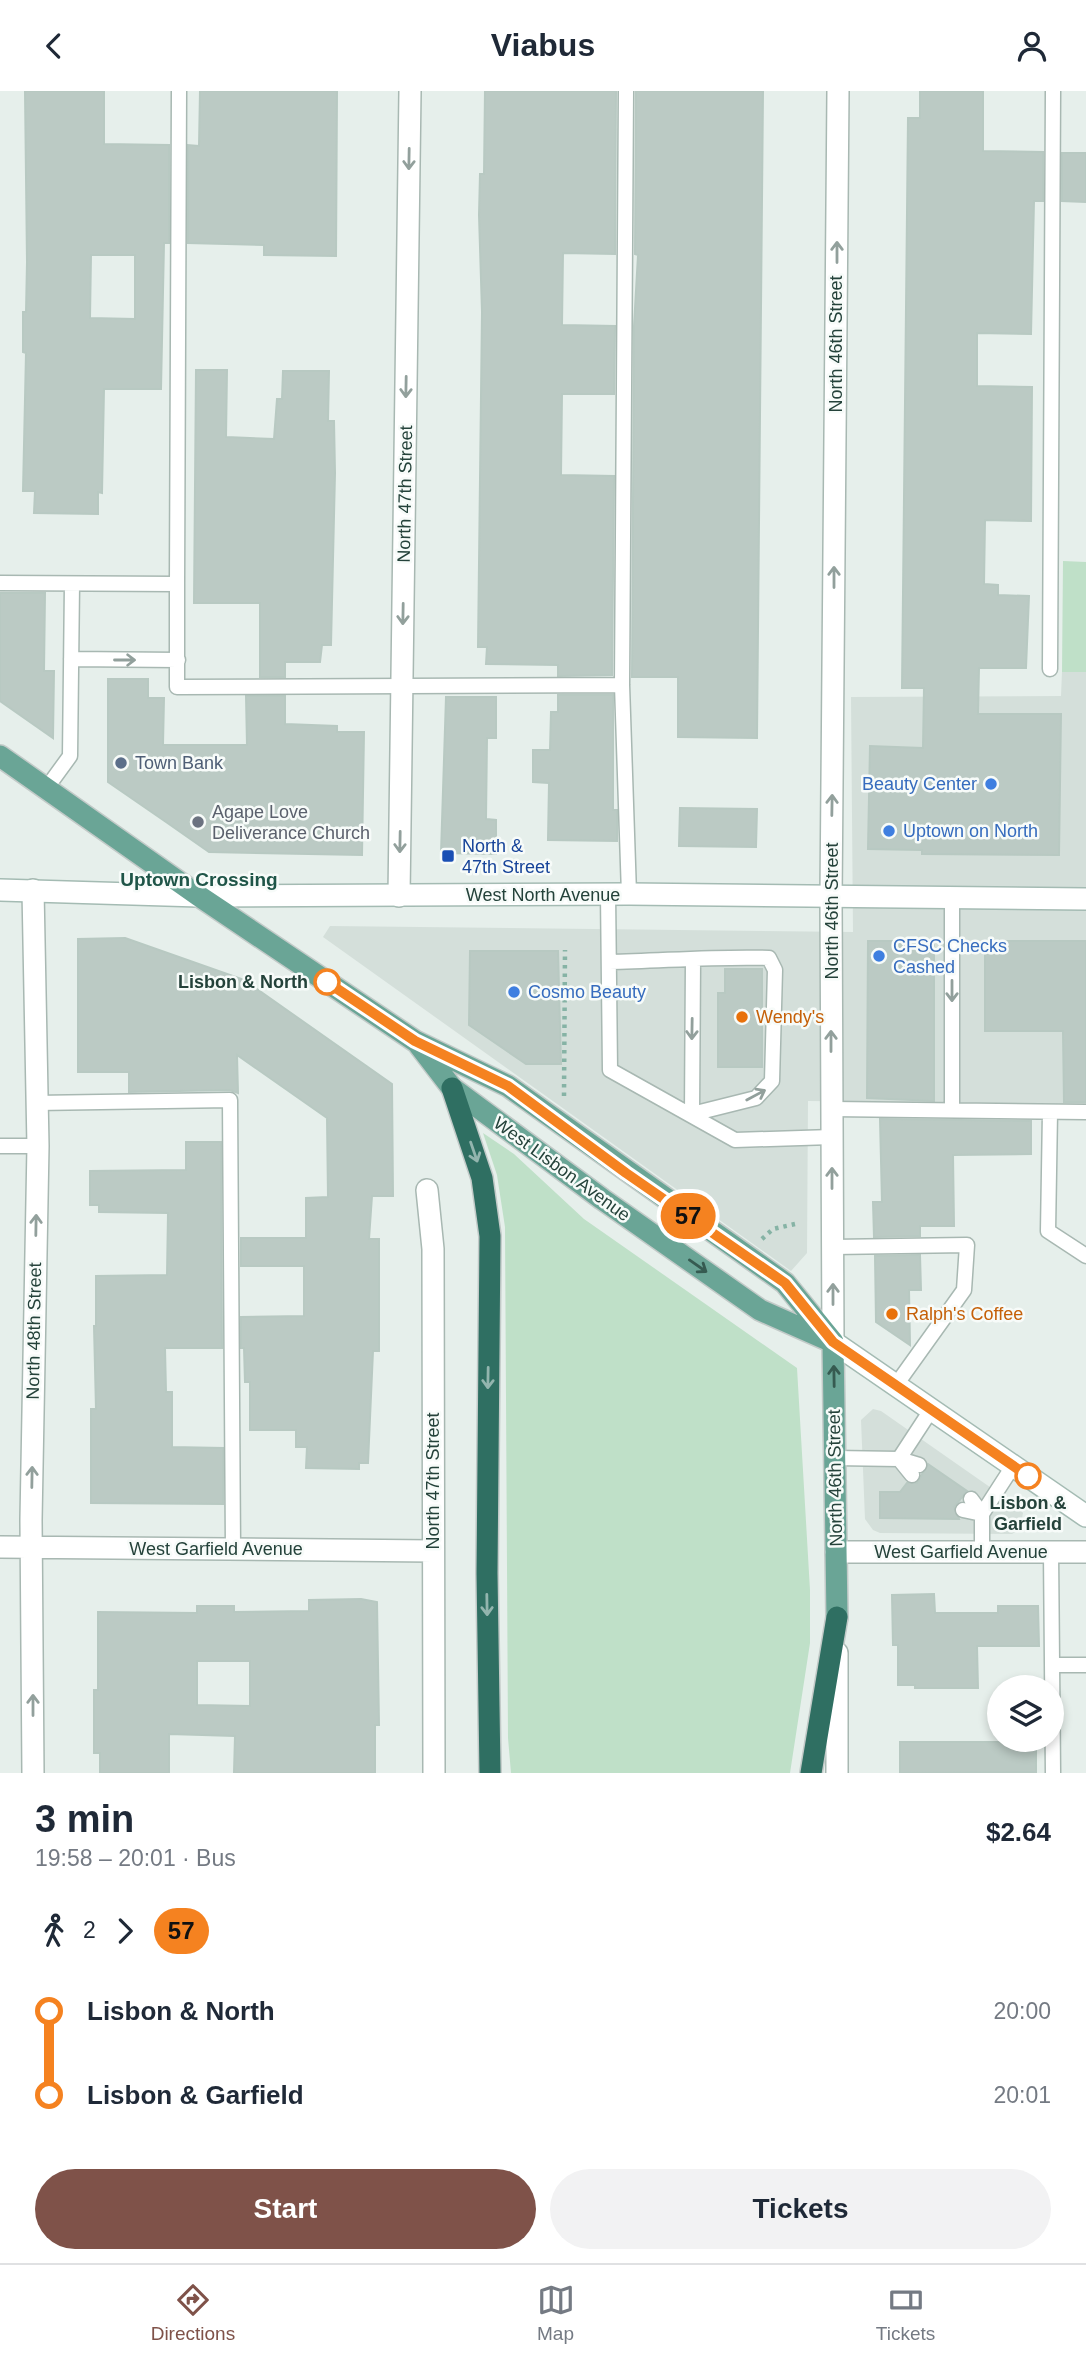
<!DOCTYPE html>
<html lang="en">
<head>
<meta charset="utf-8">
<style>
  :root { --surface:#fff; --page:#f2f2f3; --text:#1f2937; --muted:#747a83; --line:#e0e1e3; --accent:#7f5249 }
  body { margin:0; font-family:Arial,sans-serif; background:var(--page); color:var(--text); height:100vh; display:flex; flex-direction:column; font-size:26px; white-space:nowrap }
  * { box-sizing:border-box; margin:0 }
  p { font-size:23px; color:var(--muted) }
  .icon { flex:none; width:38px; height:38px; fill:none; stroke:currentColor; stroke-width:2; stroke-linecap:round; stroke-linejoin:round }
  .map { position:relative; height:1682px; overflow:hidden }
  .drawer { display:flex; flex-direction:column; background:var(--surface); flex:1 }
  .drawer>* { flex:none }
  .badge { padding:0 14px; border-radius:23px; font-size:24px; line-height:46px }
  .tools { position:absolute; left:987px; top:1584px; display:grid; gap:14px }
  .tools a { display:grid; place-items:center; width:77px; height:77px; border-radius:50%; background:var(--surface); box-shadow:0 4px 10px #0003; font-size:35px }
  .map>.badge { position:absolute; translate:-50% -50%; box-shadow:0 0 0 4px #fff }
  .legs { display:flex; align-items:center; gap:10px; height:77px; padding:0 35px; font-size:23px }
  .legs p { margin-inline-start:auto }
  .summary { display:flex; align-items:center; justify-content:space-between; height:119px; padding:0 35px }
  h1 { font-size:38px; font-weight:700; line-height:52px }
  .action { display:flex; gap:14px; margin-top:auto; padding:14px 35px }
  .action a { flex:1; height:80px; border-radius:42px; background:var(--accent); color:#fff; font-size:28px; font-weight:700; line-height:80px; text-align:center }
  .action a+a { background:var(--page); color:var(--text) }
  ul { padding:0 35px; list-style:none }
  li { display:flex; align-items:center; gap:24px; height:84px; font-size:26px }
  li i { display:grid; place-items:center; width:10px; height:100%; margin:0 9px; background:currentColor }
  li i::after { content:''; width:18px; height:18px; margin:-9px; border:5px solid; border-radius:50%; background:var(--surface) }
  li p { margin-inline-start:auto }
  li:first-child i { background:linear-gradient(#0000 50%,currentColor 0) }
  li:last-child i { background:linear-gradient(currentColor 50%,#0000 0) }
  header { display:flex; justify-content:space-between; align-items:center; height:91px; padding:0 35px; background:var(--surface); font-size:32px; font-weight:700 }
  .tab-bar { display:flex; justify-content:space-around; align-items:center; height:98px; border-top:2px solid var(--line); background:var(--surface); font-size:19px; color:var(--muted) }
  .tab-bar a { display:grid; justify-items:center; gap:4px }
  .tab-bar .selected { color:var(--accent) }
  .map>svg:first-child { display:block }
  .built { fill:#d4dfda }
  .green { fill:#bfe0c8 }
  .building { fill:#bbcac4; stroke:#b8c9c2; stroke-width:2; fill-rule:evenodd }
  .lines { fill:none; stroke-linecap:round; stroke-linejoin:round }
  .service-casing { stroke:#a8b8b2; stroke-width:17 }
  .minor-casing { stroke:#a8b8b2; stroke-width:24 }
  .tertiary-casing { stroke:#a8b8b2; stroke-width:24 }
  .secondary-casing { stroke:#a4bbb3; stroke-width:24 }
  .primary-casing { stroke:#c2cac8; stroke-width:24 }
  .motorway-casing { stroke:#c2cac8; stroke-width:24 }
  .path { stroke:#86b3a5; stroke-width:4.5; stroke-dasharray:3.5 5; stroke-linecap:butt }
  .service { stroke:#fff; stroke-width:14 }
  .minor { stroke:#fff; stroke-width:21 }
  .tertiary { stroke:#fff; stroke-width:21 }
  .secondary { stroke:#fff; stroke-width:21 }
  .primary { stroke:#6aa596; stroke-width:21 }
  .motorway { stroke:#2f6f62; stroke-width:21 }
  .oneway { stroke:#92a09c }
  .oneway2 { stroke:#93b5ae }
  .oneway3 { stroke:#365b51 }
  .line-1-casing { stroke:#fff; stroke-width:16 }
  .line-1 { stroke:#f58220; stroke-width:10 }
  .service-dot { fill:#5c6f8a; stroke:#f7fbf9; stroke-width:2.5 }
  .shop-dot { fill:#3f7fe0; stroke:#f7fbf9; stroke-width:2.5 }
  .worship-dot { fill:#6b7280; stroke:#f7fbf9; stroke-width:2.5 }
  .transit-dot { fill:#1a4fb4; stroke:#f7fbf9; stroke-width:2.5 }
  .stop-1-dot { fill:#fff; stroke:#f58220; stroke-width:3.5 }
  .food-dot { fill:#e8710a; stroke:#f7fbf9; stroke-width:2.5 }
  .labels { text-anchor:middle; stroke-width:5; stroke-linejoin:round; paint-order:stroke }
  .street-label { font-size:18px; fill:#24423a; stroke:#f7fbf9 }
  .service-label { font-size:18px; fill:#4e5e75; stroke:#f7fbf9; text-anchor:start }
  .shop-label { font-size:18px; fill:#366cbe; stroke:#f7fbf9; text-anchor:start }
  .worship-label { font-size:18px; fill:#5b616d; stroke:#f7fbf9; text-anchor:start }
  .transit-label { font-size:18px; fill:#164399; stroke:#f7fbf9; text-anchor:start }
  .stop-label { font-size:18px; font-weight:bold; fill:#24423a; stroke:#f7fbf9; text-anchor:end }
  .food-label { font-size:18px; fill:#c56008; stroke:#f7fbf9; text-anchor:start }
  .neighbourhood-label { font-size:19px; font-weight:bold; fill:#1f5548; stroke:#f7fbf9 }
</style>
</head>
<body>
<header><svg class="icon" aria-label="back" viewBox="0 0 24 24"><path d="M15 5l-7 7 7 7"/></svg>Viabus<svg class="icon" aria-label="person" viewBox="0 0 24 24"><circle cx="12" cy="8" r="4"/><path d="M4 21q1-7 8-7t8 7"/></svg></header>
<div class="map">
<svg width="1086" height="1682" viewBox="0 0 1086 1682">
  <rect width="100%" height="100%" fill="#e6efeb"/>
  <path class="built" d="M1062,581H1086V1013L808,1010L807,1162L791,1180L323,846L330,835L853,841L851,606L1061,605Z
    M873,1318L881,1320L1017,1415L1023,1422L1020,1438L1012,1443L880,1442L873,1439L865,1428L861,1329Z"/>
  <path class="green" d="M1063,470L1086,471V581H1062Z
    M483,1042L514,1063L584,1128L797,1277L810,1499V1552L790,1682H511L508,1647L505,1136L497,1084Z"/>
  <path class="building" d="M25,0H104V53L169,54V152H164L161,298H104L102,402L98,401V423L34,422L35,400H23L26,262L23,261V221H26L27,171ZM91,164H135V228L90,227Z
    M200,0H337L336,165L264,164V154L188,152V54L199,55Z
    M485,0H616L615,163L563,162L562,234L615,235L614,303H562L561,384L614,385L612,584L558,585V574L486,573L487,556H478L482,221L479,124L480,83H484Z
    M636,0H763L757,647L678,646V586H632L634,235L638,164L635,163Z
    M920,0H983V60L1043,61V110H1034L1031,243L977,242V295L1032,296L1031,430L985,429L984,493L998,494V504L1029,505L1026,577H979L978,623H1061L1059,764L922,763V759L868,758L870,655L923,657L924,597H902L908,27H920Z
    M1062,62H1086V111L1062,110Z
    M196,279H227L226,346L274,348L277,308H282L283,280H329L328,330H334L335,382L331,554H322L320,571H285V586H260V512H194Z
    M0,502H45L44,580H54L53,647L0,610Z
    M108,588H148V607H164L163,654H247L246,605H285V633L337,635V641H364L362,764L209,761L166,731L108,691Z
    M558,604H613V719H617V750L548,749L549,692L533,691V659H550L551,621H558Z
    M446,606H496V647H487L486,728L496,729V763L441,762Z
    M680,717L757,718L756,756L679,755Z
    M125,847L244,889L392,993L393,1105H372L369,1148H379V1260H373L368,1372H359V1378L306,1377L307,1356H296V1339H250V1291H245L244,1257H241V1226L304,1225V1175H241V1147H306V1107L328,1106L327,1027L237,964L238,1002L230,999L129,1001V981H78V848Z
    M868,850H934V1010L867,1007Z
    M985,850H1086V1011H1064L1063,940H985Z
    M470,860H558L561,973H526L469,934Z
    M725,878H762V976H718V902H725Z
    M880,1028L1031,1030V1063L953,1064L954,1135H920V1145L874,1146L873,1111H882Z
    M186,1051H221L222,1257H165L166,1301H172V1356L223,1357V1413L91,1412V1318H96L94,1235H96V1185L167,1184L168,1122L99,1121V1114H90V1080L186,1079Z
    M920,1164L921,1199H909L910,1254L876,1231L875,1165Z
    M928,1373L967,1400L954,1416L959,1428L880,1427V1401H900L907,1392H917Z
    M934,1503L935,1522H998V1515H1038L1039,1555H977L978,1597H915V1594H898V1554H893L892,1504Z
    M361,1508L377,1511L379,1634H375V1682H234L235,1645L169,1643V1682H100V1662H94V1599H98V1521L197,1522V1515H234V1521L309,1520V1509ZM197,1570H250V1615L197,1614Z
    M900,1651H1036V1681L900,1682Z"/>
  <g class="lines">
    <g class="service-casing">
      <path id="service" d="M626,0L622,594L629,803
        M0,492L177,493V596L622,594
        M177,493L179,0
        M71,568L178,569
        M1050,578L1053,0
        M46,698L70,665L72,493
        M608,803L610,979L735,1049L832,1046
        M952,808V1019
        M609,871C663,870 716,865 769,867L775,879L772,990L756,1007L692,1023L693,870
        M36,1012L230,1009L233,1458
        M832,1018L1086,1021
        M1050,1021L1048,1140L1086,1165
        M0,1055H38
        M833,1156L967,1154L964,1199L896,1294
        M835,1367L899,1368L919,1374
        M899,1368L931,1319
        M899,1368L912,1384
        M971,1408L982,1423
        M963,1419L982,1423
        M982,1461V1423L1013,1375
        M1051,1461L1053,1682
        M1052,1574H1086"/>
    </g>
    <g class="minor-casing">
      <path id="minor" d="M33,799L38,1055L31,1429L33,1682
        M399,805L410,0
        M831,807L838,0
        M427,1099L433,1158L434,1682
        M0,1456L433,1460
        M836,1461H1086
        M837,1682V1562"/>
    </g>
    <g class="tertiary-casing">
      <path id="tertiary" d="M831,807L833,1251"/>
    </g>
    <g class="secondary-casing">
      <path id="secondary" d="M0,799L199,805L629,803L1086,808
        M833,1251L1086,1425"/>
    </g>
    <g class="primary-casing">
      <path id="primary" d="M0,665L199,805L415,950L508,995L785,1192L833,1251
        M419,954L452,997L602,1108L760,1219L830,1250
        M833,1251L837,1526"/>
    </g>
    <g class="motorway-casing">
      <path id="motorway" d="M452,997L482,1087L490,1145L487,1482L490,1682
        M811,1682L837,1526"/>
    </g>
    <path class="path" d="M564,1005L565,859
      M762,1148L773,1138L795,1133"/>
    <use href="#service" class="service"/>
    <use href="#minor" class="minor"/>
    <use href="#tertiary" class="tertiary"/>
    <use href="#secondary" class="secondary"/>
    <use href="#primary" class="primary"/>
    <use href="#motorway" class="motorway"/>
  </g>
  <defs><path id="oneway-shaft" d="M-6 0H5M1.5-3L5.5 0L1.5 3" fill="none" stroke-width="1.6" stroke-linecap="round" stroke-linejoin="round" transform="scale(1.75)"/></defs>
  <g class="oneway">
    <use href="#oneway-shaft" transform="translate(409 68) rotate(91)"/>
    <use href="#oneway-shaft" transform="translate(837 161) rotate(-90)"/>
    <use href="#oneway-shaft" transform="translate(406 296) rotate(91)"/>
    <use href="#oneway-shaft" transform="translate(834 486) rotate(-90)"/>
    <use href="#oneway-shaft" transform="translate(403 523) rotate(91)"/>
    <use href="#oneway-shaft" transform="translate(125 569)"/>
    <use href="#oneway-shaft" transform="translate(832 714) rotate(-89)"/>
    <use href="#oneway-shaft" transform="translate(400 751) rotate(91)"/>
    <use href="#oneway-shaft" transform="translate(952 900) rotate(90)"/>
    <use href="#oneway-shaft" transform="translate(692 938) rotate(91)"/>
    <use href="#oneway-shaft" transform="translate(831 950) rotate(-90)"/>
    <use href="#oneway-shaft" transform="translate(756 1004) rotate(-28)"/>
    <use href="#oneway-shaft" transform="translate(832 1087) rotate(-90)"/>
    <use href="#oneway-shaft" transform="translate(36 1134) rotate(-89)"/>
    <use href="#oneway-shaft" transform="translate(833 1203) rotate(-90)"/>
    <use href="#oneway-shaft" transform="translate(32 1386) rotate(-89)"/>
    <use href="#oneway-shaft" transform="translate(33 1614) rotate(-90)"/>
  </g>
  <g class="oneway2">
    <use href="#oneway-shaft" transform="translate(474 1061) rotate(71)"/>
    <use href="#oneway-shaft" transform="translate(488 1287) rotate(91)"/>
    <use href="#oneway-shaft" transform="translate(487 1514) rotate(89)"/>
  </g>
  <g class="oneway3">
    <use href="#oneway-shaft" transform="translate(698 1175) rotate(35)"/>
    <use href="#oneway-shaft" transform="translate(834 1285) rotate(-91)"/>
  </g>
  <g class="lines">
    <g class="line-1-casing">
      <path id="line-1" d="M327,891L415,950L508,995L626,1082L785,1192L833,1251L1028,1385"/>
    </g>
    <use href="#line-1" class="line-1"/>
  </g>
  <circle class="service-dot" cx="121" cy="672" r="7"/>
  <g class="shop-dot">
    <circle cx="991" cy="693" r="7"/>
    <circle cx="889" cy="740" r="7"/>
    <circle cx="879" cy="865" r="7"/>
    <circle cx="514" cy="901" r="7"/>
  </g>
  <circle class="worship-dot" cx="198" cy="731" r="7"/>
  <rect class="transit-dot" x="441" y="758" width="14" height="14" rx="3.5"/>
  <g class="stop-1-dot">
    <circle cx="327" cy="891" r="12"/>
    <circle cx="1028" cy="1385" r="12"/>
  </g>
  <g class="food-dot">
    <circle cx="742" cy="926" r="7"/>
    <circle cx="892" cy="1223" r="7"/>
  </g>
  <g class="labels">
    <g class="street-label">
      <text transform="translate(836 253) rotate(-90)" y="6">North 46th Street</text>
      <text transform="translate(405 403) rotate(-89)" y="6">North 47th Street</text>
      <text x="543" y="810">West North Avenue</text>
      <text transform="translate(832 820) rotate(-90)" y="6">North 46th Street</text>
      <text transform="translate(562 1078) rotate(36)" y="6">West Lisbon Avenue</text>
      <text transform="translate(34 1240) rotate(-89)" y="6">North 48th Street</text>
      <text transform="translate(835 1387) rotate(-91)" y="6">North 46th Street</text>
      <text transform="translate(433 1390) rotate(-90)" y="6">North 47th Street</text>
      <text x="216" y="1464">West Garfield Avenue</text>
      <text x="961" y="1467">West Garfield Avenue</text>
    </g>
    <g class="service-label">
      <text x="135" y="678">Town Bank</text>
    </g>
    <g class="shop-label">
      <text x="977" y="699" text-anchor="end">Beauty Center</text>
      <text x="903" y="746">Uptown on North</text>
      <text x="893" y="861">CFSC Checks<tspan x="893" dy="21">Cashed</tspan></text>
      <text x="528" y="907">Cosmo Beauty</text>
    </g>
    <g class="worship-label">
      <text x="212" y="727">Agape Love<tspan x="212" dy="21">Deliverance Church</tspan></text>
    </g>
    <g class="transit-label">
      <text x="462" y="761">North &amp;<tspan x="462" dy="21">47th Street</tspan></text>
    </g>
    <g class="stop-label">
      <text x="308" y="897">Lisbon &amp; North</text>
      <text x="1028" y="1418" text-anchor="middle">Lisbon &amp;<tspan x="1028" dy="21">Garfield</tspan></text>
    </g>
    <g class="food-label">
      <text x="756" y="932">Wendy's</text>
      <text x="906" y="1229">Ralph's Coffee</text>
    </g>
    <g class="neighbourhood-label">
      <text x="199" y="795">Uptown Crossing</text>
    </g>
  </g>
</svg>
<div class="tools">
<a><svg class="icon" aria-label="layers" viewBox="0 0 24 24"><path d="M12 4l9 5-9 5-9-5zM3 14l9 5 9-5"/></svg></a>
</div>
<b class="badge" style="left:688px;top:1125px;background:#f58220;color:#111">57</b>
</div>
<section class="drawer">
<div class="summary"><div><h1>3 min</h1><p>19:58 – 20:01 · Bus</p></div><b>$2.64</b></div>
<div class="legs"><svg class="icon" aria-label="walk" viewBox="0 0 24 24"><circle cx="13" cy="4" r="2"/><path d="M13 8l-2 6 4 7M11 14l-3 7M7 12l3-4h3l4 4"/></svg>2<svg class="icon" aria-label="forward" viewBox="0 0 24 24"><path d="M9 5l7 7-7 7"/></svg><b class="badge" style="background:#f58220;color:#111">57</b></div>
<ul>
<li><i style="color:#f58220"></i><b>Lisbon &amp; North</b><p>20:00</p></li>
<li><i style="color:#f58220"></i><b>Lisbon &amp; Garfield</b><p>20:01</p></li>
</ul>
<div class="action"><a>Start</a><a>Tickets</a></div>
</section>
<nav class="tab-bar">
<a class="selected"><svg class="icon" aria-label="directions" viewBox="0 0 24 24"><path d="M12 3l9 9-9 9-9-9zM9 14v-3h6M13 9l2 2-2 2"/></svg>Directions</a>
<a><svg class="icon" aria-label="map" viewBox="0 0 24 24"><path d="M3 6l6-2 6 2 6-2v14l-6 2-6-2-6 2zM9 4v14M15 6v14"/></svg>Map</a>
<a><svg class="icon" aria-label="tickets" viewBox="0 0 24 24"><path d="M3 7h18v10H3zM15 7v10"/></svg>Tickets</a>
</nav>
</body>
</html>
